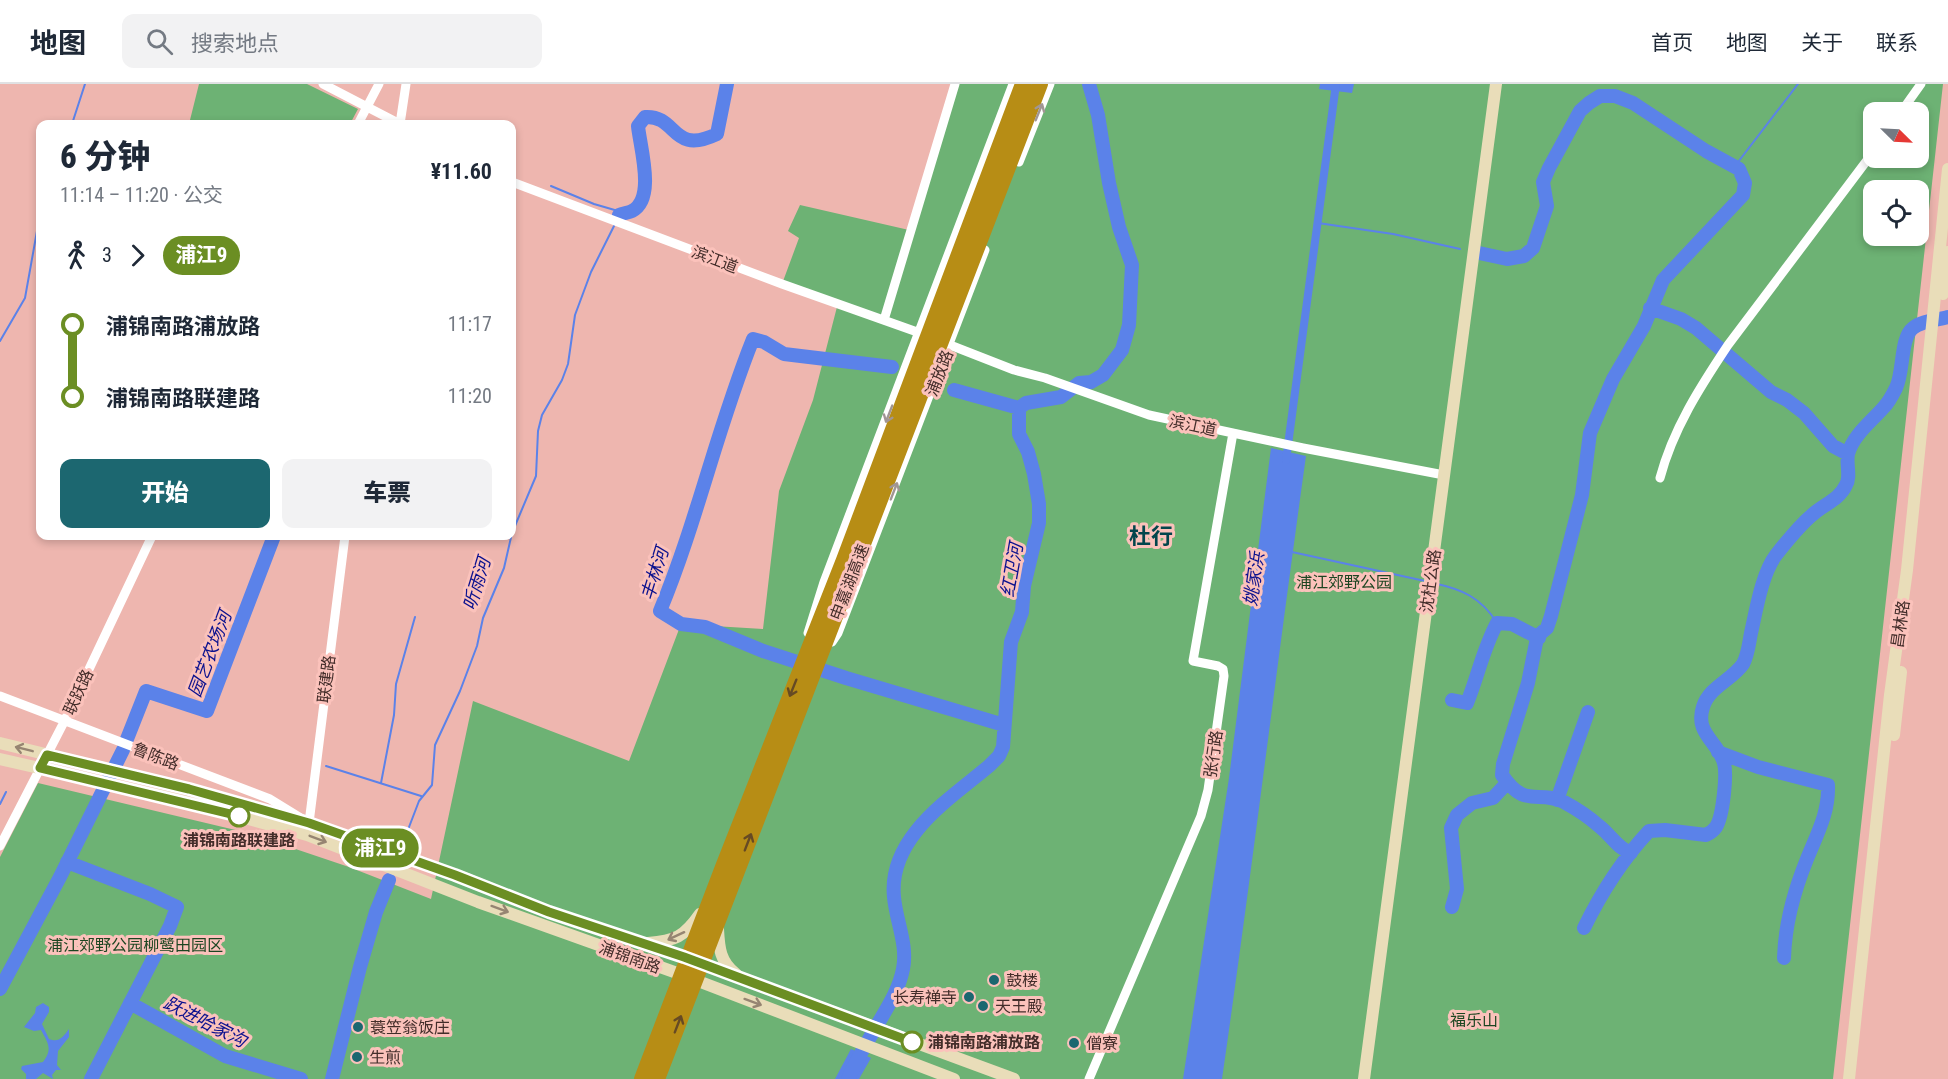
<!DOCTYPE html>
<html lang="zh">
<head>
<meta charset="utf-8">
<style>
  :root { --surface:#fff; --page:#f2f2f3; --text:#1f2937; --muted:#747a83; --line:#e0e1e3; --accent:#1c6770 }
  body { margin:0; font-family:"Roboto Condensed","Noto Sans SC",sans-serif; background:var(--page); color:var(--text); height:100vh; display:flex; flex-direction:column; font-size:22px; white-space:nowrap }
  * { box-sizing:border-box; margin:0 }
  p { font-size:20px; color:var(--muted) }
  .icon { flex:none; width:33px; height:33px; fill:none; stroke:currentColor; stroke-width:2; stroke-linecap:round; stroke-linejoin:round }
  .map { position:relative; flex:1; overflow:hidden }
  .sheet { position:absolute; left:36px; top:36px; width:480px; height:420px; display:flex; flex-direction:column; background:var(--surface); border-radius:12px; box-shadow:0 3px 9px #0003 }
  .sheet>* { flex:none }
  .badge { padding:0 12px; border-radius:20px; font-size:21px; line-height:39px }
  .needle { width:39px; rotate:114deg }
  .tools { position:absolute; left:1863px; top:18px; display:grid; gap:12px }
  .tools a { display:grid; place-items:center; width:66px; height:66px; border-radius:12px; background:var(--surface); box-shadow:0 3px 9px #0003; font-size:30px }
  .map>.badge { position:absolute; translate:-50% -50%; box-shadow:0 0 0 3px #fff }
  .legs { display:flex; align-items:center; gap:9px; height:66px; padding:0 24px; font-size:20px }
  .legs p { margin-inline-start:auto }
  .head { display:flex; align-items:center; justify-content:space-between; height:102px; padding:0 24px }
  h1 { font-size:33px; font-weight:800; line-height:45px }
  .cta { display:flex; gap:12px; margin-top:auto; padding:12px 24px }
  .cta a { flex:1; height:69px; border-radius:12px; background:var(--accent); color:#fff; font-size:24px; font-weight:800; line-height:69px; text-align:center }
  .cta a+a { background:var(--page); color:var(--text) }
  ul { padding:0 24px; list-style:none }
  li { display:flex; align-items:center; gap:21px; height:72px; font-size:22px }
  li i { display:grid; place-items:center; width:9px; height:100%; margin:0 8px; background:currentColor }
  li i::after { content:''; width:15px; height:15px; margin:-8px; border:4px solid; border-radius:50%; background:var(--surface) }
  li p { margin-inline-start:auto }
  li:first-child i { background:linear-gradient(#0000 50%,currentColor 0) }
  li:last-child i { background:linear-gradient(currentColor 50%,#0000 0) }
  header { display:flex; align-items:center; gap:36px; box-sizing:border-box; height:84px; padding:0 30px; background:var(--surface); border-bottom:2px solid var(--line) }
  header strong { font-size:28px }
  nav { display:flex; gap:33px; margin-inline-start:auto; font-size:21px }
  .search { width:420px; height:54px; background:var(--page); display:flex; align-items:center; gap:15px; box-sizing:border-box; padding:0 21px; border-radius:12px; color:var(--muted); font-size:22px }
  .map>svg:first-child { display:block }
  .green { fill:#6db274; fill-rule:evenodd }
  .water { fill:#5b82e9 }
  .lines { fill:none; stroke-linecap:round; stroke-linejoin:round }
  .stream { stroke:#5b82e9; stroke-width:2 }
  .canal { stroke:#5b82e9; stroke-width:8 }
  .river { stroke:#5b82e9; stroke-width:14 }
  .street { stroke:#fff; stroke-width:9 }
  .secondary { stroke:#e9ddb9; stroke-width:12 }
  .highway { stroke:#b78d15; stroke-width:16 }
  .oneway { stroke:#a19694 }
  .oneway2 { stroke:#664a24 }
  .oneway3 { stroke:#968572 }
  .line-1-casing { stroke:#fff; stroke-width:14 }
  .line-1 { stroke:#6b8e23; stroke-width:9 }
  .stop-1-dot { fill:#fff; stroke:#6b8e23; stroke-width:3 }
  .poi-dot { fill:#1c6770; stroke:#fbc2bb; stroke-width:2 }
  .labels { text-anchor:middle; stroke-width:6; stroke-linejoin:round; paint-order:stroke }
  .street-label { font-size:16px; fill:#432d2a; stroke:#fbc2bb }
  .park-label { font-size:16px; fill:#1c4521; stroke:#fbc2bb }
  .stop-label { font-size:16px; font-weight:bold; fill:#432d2a; stroke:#fbc2bb }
  .poi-label { font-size:16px; fill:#432d2a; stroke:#fbc2bb; text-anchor:start }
  .water-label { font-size:18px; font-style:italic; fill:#0b118e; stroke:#fbc2bb }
  .district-label { font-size:22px; font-weight:bold; fill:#03454c; stroke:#fbc2bb }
</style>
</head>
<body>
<header>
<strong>地图</strong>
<div class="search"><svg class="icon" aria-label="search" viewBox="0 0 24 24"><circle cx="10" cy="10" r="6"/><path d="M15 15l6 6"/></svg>搜索地点</div>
<nav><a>首页</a><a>地图</a><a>关于</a><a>联系</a></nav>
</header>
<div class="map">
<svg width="1948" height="995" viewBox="0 0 1948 995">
  <rect width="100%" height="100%" fill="#eeb6af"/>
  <path class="green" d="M199,0H307L358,25L350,40H189Z
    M956,0H1943L1833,995H0V773L38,699L248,749L349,783L431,815L473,617L629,677L681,540L763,545L779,407L813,316L838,219L782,200L799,154L788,147L800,121L909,146ZM1874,28H1918V74H1874ZM1874,106H1918V152H1874Z"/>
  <path class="water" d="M1320,0H1354L1352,9L1319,5Z
    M1271,364L1306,372C1277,579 1252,787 1222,995H1183L1229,694Z
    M43,919L49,923V928L42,940L49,955C59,959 63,953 69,945V953L58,967L57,981L61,986H56L52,991L53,995L43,989L36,995H26V990L21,985L22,982L43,978C53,965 48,959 41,946L34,947L24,943L35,929L36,923Z
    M851,965L871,974L859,995H835Z"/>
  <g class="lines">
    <path class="stream" d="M72,40L85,0
      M1735,82L1798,0
      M551,102L594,120L625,129
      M1318,139L1393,150L1460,165
      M0,257L25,214L37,147L40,140
      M1292,468L1425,497
      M1433,499C1461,505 1481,513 1497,539
      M326,682L421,712
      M381,699L394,631L396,600L415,533
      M0,720L6,708
      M401,764L419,717L432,701L435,661L460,607L477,562L483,534L504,484L512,449L536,392L538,347L542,331L562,296L568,280L575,231L591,188L614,142"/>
    <path class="canal" d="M1286,376L1336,0"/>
    <path class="river" d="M619,131C623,129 628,129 632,127C656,115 640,63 638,42L645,33C678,31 671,72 717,50L727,0
      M1479,169L1507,175L1524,172L1533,164L1547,122L1543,98L1549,84L1580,27L1589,19L1600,12H1615L1633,19L1706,67L1739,85L1745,99L1743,111L1663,196L1644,242L1613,295L1590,349L1582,411L1551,532L1547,544L1540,550L1536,559L1528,599L1503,680L1502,691C1526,726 1537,705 1564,718C1575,724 1589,733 1599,742C1610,750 1618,765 1631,769
      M1650,224L1681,235L1696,244L1771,308L1787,316L1804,329L1833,362L1848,370
      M892,283L784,270L764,258L753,255C717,344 697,438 660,527L681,540L705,543L763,567L846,594L1004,641
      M954,306L1019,324
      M1452,616L1467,619C1478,592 1483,565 1497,539L1512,540L1539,554
      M127,655L146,607L207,627L274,452
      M1718,668L1758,683L1828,701C1829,729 1817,750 1807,775C1794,807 1785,840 1784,874
      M1557,716L1588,628
      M67,778L150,810L177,823L170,842L91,995
      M1452,823L1457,805L1451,744L1457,731L1472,719L1493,714L1507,699
      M1584,844C1601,809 1623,775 1649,747L1665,746L1706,751C1710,749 1714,746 1716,743C1723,732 1728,687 1723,676C1715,656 1695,648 1703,623C1709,603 1732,596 1743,580C1748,571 1749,559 1751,549C1756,527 1762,489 1776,471C1787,457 1798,443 1812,431C1824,420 1839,416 1846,401C1851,393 1846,380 1848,370C1853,351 1872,337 1884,323C1889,318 1893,310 1896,304C1904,288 1900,254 1913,244C1921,237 1938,236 1948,233
      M0,905L60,793L123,666
      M130,919L225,972L301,995
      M332,995L360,883L376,828L389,796
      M848,995C856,977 866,960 876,943C887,924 899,906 903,885C908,861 896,837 894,813C888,753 950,715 989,682L999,672L1003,663L1011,558L1022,528L1024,502L1039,439V420L1034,390L1028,368L1019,350V324L1026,319L1061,313L1079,299L1091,298L1103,291L1122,266L1129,241L1132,181L1119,143L1109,99L1098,31L1089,0"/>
    <path class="street" d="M323,0L400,40
      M1901,28L1921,0
      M358,40L379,0
      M400,40L406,0
      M1019,78L1050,0
      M512,98L782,200L920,249
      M884,236L955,0
      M950,261L1014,286L1045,294L1149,331L1303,364L1444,391
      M1660,394C1673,345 1700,303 1728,261L1874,67
      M808,549L824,498L1013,0
      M832,558L838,549L985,166
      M0,612L270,715L309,739L345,452
      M0,762L64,638L152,452
      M1089,995L1201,732L1208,706L1224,592L1223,585L1218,582L1193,577L1233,349"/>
    <path class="secondary" d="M1943,210L1948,168
      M1894,651L1901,588
      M0,659L189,705L309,739L469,796L549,828L684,873L1014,995
      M0,675L175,715L307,751L478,818L677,889L954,995
      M718,845C719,864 720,878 736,890
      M648,859C675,857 684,853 700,830
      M1364,995L1496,0
      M1849,995L1890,611L1907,486L1948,85"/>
    <path class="highway" d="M642,995L723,783L844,476L1023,0
      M657,995L1040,0"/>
  </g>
  <defs><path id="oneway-shaft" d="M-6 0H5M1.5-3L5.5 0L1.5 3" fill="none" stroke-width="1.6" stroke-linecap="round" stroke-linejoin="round" transform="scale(1.5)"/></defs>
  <g class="oneway">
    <use href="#oneway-shaft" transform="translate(1039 28) rotate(-68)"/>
    <use href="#oneway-shaft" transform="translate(889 330) rotate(111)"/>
    <use href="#oneway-shaft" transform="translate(894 407) rotate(-69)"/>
  </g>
  <g class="oneway2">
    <use href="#oneway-shaft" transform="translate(793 604) rotate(112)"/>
    <use href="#oneway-shaft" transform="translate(748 758) rotate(-69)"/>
    <use href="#oneway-shaft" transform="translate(678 940) rotate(-69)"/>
  </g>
  <g class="oneway3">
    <use href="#oneway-shaft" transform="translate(24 665) rotate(-166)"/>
    <use href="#oneway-shaft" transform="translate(318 755) rotate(21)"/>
    <use href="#oneway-shaft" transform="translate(500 825) rotate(20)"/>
    <use href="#oneway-shaft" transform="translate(676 852) rotate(155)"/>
    <use href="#oneway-shaft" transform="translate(753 918) rotate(20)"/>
  </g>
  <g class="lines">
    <g class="line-1-casing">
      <path id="line-1" d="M239,732L40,684L47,671L189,705L309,739L455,791L549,828L684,873L912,958"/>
    </g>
    <use href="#line-1" class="line-1"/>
  </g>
  <g class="stop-1-dot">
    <circle cx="239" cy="732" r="10"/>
    <circle cx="912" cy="958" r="10"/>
  </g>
  <g class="poi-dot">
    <circle cx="994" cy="896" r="6"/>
    <circle cx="969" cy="913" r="6"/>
    <circle cx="983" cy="922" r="6"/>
    <circle cx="358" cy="943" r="6"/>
    <circle cx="1074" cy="959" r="6"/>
    <circle cx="357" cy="973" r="6"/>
  </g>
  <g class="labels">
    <g class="street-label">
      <text transform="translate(715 175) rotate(21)" y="6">滨江道</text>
      <text transform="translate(939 289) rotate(-69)" y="6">浦放路</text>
      <text transform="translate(1193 341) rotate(12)" y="6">滨江道</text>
      <text transform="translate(1430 497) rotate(-82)" y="6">沈杜公路</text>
      <text transform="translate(849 498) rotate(-69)" y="6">申嘉湖高速</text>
      <text transform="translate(1900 540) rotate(-82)" y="6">昌林路</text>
      <text transform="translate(326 595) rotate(-83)" y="6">联建路</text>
      <text transform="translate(78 608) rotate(-65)" y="6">联跃路</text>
      <text transform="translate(1213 670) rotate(-82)" y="6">张行路</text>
      <text transform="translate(156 672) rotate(21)" y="6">鲁陈路</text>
      <text transform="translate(630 873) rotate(20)" y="6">浦锦南路</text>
    </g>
    <g class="park-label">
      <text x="1344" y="504">浦江郊野公园</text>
      <text x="135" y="867">浦江郊野公园柳鹭田园区</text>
      <text x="1474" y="942">福乐山</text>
    </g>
    <g class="stop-label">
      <text x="239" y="762">浦锦南路联建路</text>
      <text x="928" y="964" text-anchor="start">浦锦南路浦放路</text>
    </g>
    <g class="poi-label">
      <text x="1006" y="902">鼓楼</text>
      <text x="957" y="919" text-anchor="end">长寿禅寺</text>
      <text x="995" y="928">天王殿</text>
      <text x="370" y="949">蓑笠翁饭庄</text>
      <text x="1086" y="965">僧寮</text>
      <text x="369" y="979">生煎</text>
    </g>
    <g class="water-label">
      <text transform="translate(1012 486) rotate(-80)" y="6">红卫河</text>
      <text transform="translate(655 490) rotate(-73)" y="6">丰林河</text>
      <text transform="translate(1254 495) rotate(-82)" y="6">姚家浜</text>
      <text transform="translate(477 500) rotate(-73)" y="6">听雨河</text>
      <text transform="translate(210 570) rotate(-69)" y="6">园艺农场河</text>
      <text transform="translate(205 938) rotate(27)" y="6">跃进哈家沟</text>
    </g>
    <g class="district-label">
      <text x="1151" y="460">杜行</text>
    </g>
  </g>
</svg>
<div class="tools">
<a><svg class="needle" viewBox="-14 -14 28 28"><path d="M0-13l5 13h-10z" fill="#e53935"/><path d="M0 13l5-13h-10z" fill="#747a83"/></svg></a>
<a><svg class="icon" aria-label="locate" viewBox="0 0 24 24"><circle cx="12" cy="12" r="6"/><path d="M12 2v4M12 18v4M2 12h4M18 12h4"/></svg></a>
</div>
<b class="badge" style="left:380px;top:764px;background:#6b8e23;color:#fff">浦江9</b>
<section class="sheet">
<div class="head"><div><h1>6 分钟</h1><p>11:14 – 11:20 · 公交</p></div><b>¥11.60</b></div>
<div class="legs"><svg class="icon" aria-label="walk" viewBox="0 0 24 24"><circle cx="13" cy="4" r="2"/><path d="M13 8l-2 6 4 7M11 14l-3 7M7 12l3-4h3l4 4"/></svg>3<svg class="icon" aria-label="forward" viewBox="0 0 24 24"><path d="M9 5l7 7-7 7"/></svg><b class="badge" style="background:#6b8e23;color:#fff">浦江9</b></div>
<ul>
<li><i style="color:#6b8e23"></i><b>浦锦南路浦放路</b><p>11:17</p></li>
<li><i style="color:#6b8e23"></i><b>浦锦南路联建路</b><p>11:20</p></li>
</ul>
<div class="cta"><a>开始</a><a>车票</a></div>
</section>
</div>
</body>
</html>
